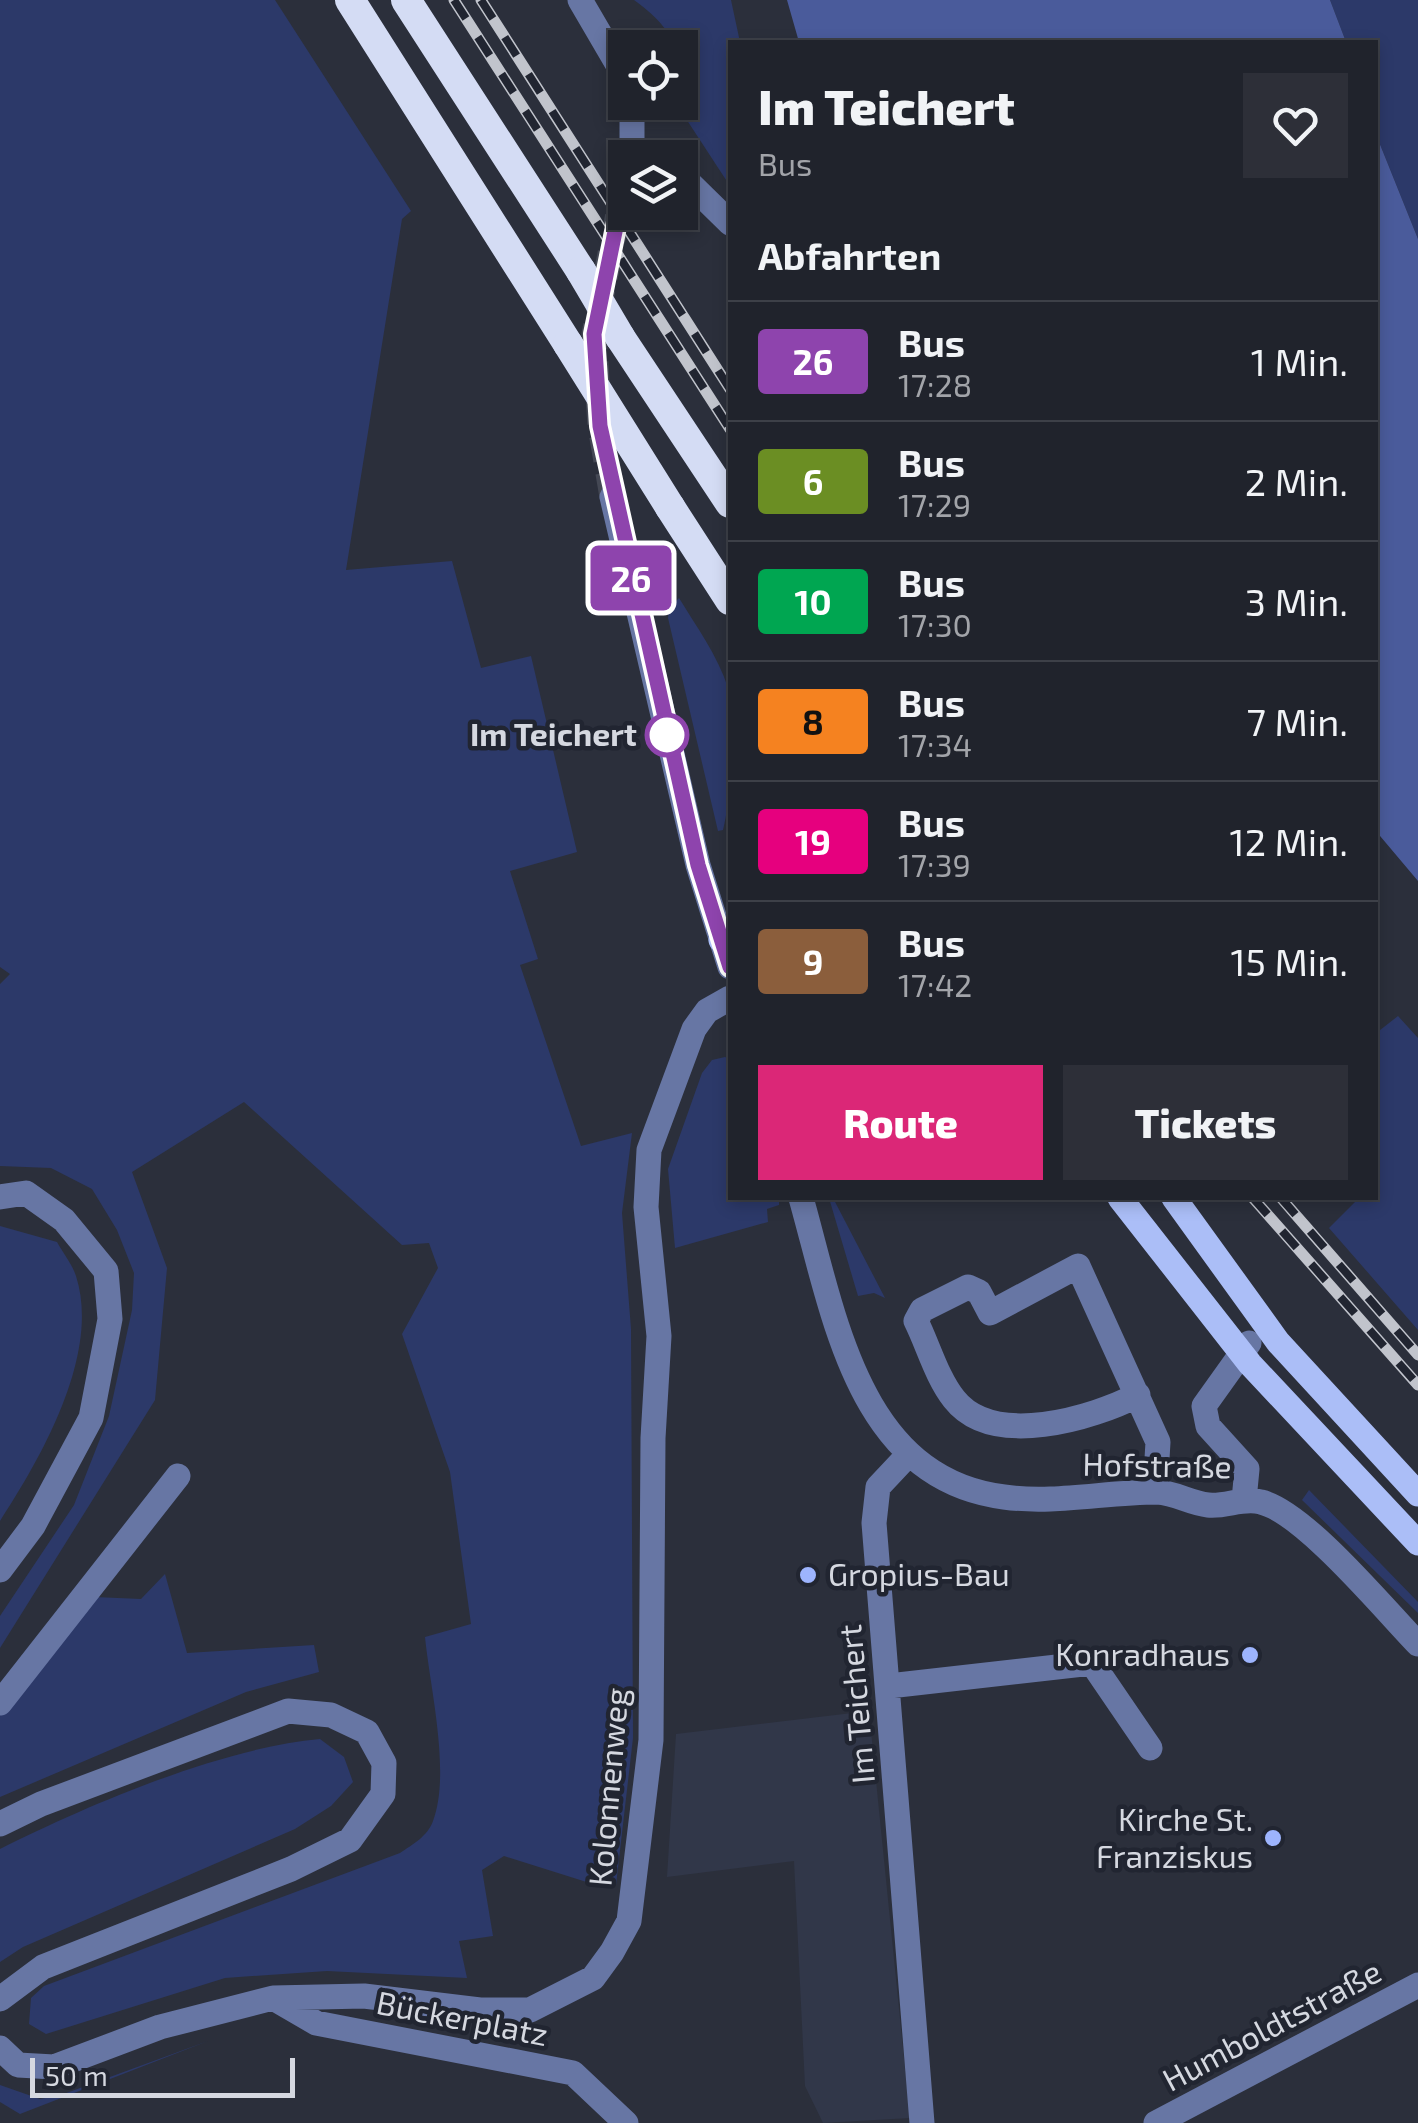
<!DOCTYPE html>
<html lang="de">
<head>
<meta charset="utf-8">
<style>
  :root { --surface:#20232c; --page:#2d2f38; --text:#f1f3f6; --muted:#a2a4a9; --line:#3d4048; --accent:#db2777 }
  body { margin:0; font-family:"Exo 2",sans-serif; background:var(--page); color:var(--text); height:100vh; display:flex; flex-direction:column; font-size:38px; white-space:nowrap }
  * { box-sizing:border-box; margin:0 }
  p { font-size:32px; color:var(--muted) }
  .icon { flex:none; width:55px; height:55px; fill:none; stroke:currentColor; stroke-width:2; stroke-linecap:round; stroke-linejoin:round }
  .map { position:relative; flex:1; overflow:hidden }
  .sheet { position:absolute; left:728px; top:40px; width:650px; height:1160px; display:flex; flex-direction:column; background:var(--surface); border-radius:0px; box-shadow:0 5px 15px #0003,0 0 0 2px var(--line) }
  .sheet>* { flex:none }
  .badge { padding:0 20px; border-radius:8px; font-size:35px; line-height:65px }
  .fabs { position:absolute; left:608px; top:30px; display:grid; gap:20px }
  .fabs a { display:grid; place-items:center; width:90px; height:90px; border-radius:0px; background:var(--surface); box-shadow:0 5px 15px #0003,0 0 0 2px var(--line); font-size:50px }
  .scale { position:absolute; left:30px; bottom:25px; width:265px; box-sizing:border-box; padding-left:10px; border:5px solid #d5d8e0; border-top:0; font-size:28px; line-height:35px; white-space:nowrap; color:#d5d8e0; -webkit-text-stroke:8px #212531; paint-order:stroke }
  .map>.badge { position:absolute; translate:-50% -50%; box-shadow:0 0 0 5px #fff }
  h2 { padding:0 30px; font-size:38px; line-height:90px }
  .round { display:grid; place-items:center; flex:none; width:105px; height:105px; border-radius:0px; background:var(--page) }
  .head { display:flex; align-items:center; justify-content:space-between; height:170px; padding:0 30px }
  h1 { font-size:48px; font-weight:800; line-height:75px }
  .button { display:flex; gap:20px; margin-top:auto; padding:20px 30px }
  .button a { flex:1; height:115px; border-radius:0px; background:var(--accent); color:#fff; font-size:40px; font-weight:800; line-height:115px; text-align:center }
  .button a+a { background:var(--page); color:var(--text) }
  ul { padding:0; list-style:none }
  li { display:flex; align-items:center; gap:30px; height:120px; padding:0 30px; border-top:2px solid var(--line) }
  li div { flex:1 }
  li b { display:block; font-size:38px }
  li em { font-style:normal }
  li .badge { min-width:110px; font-weight:700; text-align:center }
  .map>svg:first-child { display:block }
  .built { fill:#313749 }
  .green { fill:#2c3969 }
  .water { fill:#4a5b9b }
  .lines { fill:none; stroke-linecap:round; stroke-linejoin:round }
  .minor-tunnel { stroke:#444854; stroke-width:25; stroke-dasharray:25 12; stroke-linecap:butt }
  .minor { stroke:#6776a4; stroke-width:25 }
  .major { stroke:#abbef7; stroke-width:25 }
  .highway { stroke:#d4dcf4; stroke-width:30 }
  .rail-casing { stroke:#c1c4cc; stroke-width:11 }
  .rail { stroke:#212531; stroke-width:8; stroke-dasharray:22; stroke-linecap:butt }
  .major-bridge { stroke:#abbef7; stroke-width:25 }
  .highway-bridge { stroke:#d4dcf4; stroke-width:30 }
  .line-casing { stroke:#fff; stroke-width:22 }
  .line { stroke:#8e44ad; stroke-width:15 }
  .stop-dot { fill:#fff; stroke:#8e44ad; stroke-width:5 }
  .poi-dot { fill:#9db4fd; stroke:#212531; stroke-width:4 }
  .labels { text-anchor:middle; stroke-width:9; stroke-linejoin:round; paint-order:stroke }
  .stop-label { font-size:32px; font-weight:bold; fill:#d5d8e0; stroke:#212531; text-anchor:end }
  .street-label { font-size:32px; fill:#d5d8e0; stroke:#212531 }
  .poi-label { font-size:32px; fill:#d5d8e0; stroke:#212531; text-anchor:end }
</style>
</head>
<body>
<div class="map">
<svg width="1418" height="2123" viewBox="0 0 1418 2123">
  <rect width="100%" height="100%" fill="#2b2f3b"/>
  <path class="built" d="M869,1711L910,2118L823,2123L805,2086L794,1861L667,1877L676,1734Z"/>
  <path class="green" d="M0,0H275L411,211L402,219L346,570L452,561L481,668L531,656L577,852L510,871L538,959L520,965L581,1146L632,1133L622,1213L631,1329L633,1738L616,1885H596L504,1856L482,1870L493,1936L459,1941L467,1978L327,1971L225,1978L46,2034L29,2024L31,1998L44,1986L400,1853C412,1845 428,1836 433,1821C451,1773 430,1688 425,1637L471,1624L450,1472L402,1334L438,1268L429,1243L402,1245L244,1102L132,1172L167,1268L155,1400L0,1648V1616L74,1505L109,1416L132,1310L134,1273L117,1230L92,1189L51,1168L0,1166V984L10,974L0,967Z
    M634,0H731L740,42H730V186L679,108C687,58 676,30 634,0Z
    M1330,0H1418V239L1375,132V42H1346Z
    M679,598C696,626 718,656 728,688C737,718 731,800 723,830L718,831L668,618L669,608Z
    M1398,1016L1418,1038V1330L1329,1228L1359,1198H1375V1034Z
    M725,1057L730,1059V1198H779V1205L767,1209L768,1222L675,1248L668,1169L702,1073L712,1060Z
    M829,1198H833L885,1298L874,1293L858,1296Z
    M0,1226L57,1242C63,1253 72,1264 76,1276C101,1354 41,1458 0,1521Z
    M1309,1490L1418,1602V1613L1302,1500Z
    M165,1574L187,1653L314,1645L319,1672L246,1692L0,1797V1713L94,1597L141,1599Z
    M320,1739L344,1757L353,1782L331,1806L295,1829L23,1947L0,1962V1849C90,1804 221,1748 320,1739Z
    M208,2041L20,2114L0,2102V2085L40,2099L61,2095Z"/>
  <path class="water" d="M787,0H1330L1346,42H799Z
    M1375,132L1418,239V881L1375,830Z"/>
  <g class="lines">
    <path class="minor-tunnel" d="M612,497L600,426L594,334L623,189"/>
    <path class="minor" d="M580,0L625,77
      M632,158V102
      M680,174L730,223
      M623,189L625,182
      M612,497L698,865L730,967
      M0,1197L26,1193L64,1220L106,1271L110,1319L91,1418L33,1526L0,1570
      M801,1198C834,1314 858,1479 1004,1497C1054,1504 1106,1492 1157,1492C1176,1493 1190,1503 1208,1505C1226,1507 1243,1497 1261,1502C1304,1512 1385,1610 1418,1644
      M1138,1395C1093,1418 993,1449 954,1399C937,1378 928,1345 916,1321L922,1310L968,1287L979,1292L990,1313L1078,1266L1158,1442L1155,1492
      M909,1454L878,1487L874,1523L922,2123
      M1244,1500L1247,1469L1208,1426L1204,1406L1249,1343
      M889,1686L1092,1663L1150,1748
      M0,1703L178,1476
      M0,1824L41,1804L288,1711L331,1715L367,1732L384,1763L383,1794L350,1840L291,1869L43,1967L0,1999
      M273,1998L316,2023L573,2073L626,2123
      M0,2048L18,2065L54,2067L160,2027L273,1998L364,1996L480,2010H530L593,1978L612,1952L629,1921L651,1740L653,1438L659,1336L646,1207L649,1150L694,1029L707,1011L730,998
      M1156,2123L1418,1985"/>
    <path class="major" d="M721,940L730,937
      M1174,1198L1278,1342L1418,1494"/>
    <path class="highway" d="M350,0L568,344
      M406,0L581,271
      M620,337L730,503
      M670,507L730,600"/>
    <g class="rail-casing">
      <path id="rail" d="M454,0L730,429
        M481,0L730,389
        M1253,1198L1418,1385
        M1281,1198L1418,1355"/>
    </g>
    <use href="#rail" class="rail"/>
    <path class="major-bridge" d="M1120,1198L1250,1364L1418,1543"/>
    <path class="highway-bridge" d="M581,271L620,337
      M568,344L670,507"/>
  </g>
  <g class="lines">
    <g class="line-casing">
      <path id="line" d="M625,183L594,334L600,426L698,865L730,967"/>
    </g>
    <use href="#line" class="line"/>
  </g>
  <circle class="stop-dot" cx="667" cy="735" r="20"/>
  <g class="poi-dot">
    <circle cx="808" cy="1575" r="10"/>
    <circle cx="1250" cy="1655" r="10"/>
    <circle cx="1273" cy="1838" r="10"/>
  </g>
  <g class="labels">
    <g class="stop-label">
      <text x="637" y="746">Im Teichert</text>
    </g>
    <g class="street-label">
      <text transform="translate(1157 1466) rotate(1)" y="11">Hofstraße</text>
      <text transform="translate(857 1704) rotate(-95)" y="11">Im Teichert</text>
      <text transform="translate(609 1787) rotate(-85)" y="11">Kolonnenweg</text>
      <text transform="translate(462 2019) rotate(11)" y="11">Bückerplatz</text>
      <text transform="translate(1272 2026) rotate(-28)" y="11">Humboldtstraße</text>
    </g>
    <g class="poi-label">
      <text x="828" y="1586" text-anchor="start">Gropius-Bau</text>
      <text x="1230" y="1666">Konradhaus</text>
      <text x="1253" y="1831">Kirche St.<tspan x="1253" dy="37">Franziskus</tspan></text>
    </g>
  </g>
</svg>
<div class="fabs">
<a><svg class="icon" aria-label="locate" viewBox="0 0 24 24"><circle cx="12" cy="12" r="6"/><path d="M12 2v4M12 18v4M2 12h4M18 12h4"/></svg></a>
<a><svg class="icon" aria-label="layers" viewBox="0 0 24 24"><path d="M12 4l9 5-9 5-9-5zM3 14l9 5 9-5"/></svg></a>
</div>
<div class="scale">50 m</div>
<b class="badge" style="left:631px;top:578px;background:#8e44ad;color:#fff">26</b>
<section class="sheet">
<div class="head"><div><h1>Im Teichert</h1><p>Bus</p></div><a class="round"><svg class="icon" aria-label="heart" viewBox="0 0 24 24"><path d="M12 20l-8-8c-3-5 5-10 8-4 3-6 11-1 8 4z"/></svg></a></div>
<h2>Abfahrten</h2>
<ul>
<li><span class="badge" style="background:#8e44ad;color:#fff">26</span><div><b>Bus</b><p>17:28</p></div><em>1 Min.</em></li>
<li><span class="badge" style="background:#6b8e23;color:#fff">6</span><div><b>Bus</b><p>17:29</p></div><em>2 Min.</em></li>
<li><span class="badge" style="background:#00a651;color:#fff">10</span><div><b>Bus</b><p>17:30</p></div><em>3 Min.</em></li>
<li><span class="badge" style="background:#f58220;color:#111">8</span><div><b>Bus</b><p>17:34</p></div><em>7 Min.</em></li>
<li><span class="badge" style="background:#e6007e;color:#fff">19</span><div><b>Bus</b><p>17:39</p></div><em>12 Min.</em></li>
<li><span class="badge" style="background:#8b5e3c;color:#fff">9</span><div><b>Bus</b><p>17:42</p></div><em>15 Min.</em></li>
</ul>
<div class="button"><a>Route</a><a>Tickets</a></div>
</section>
</div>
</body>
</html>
